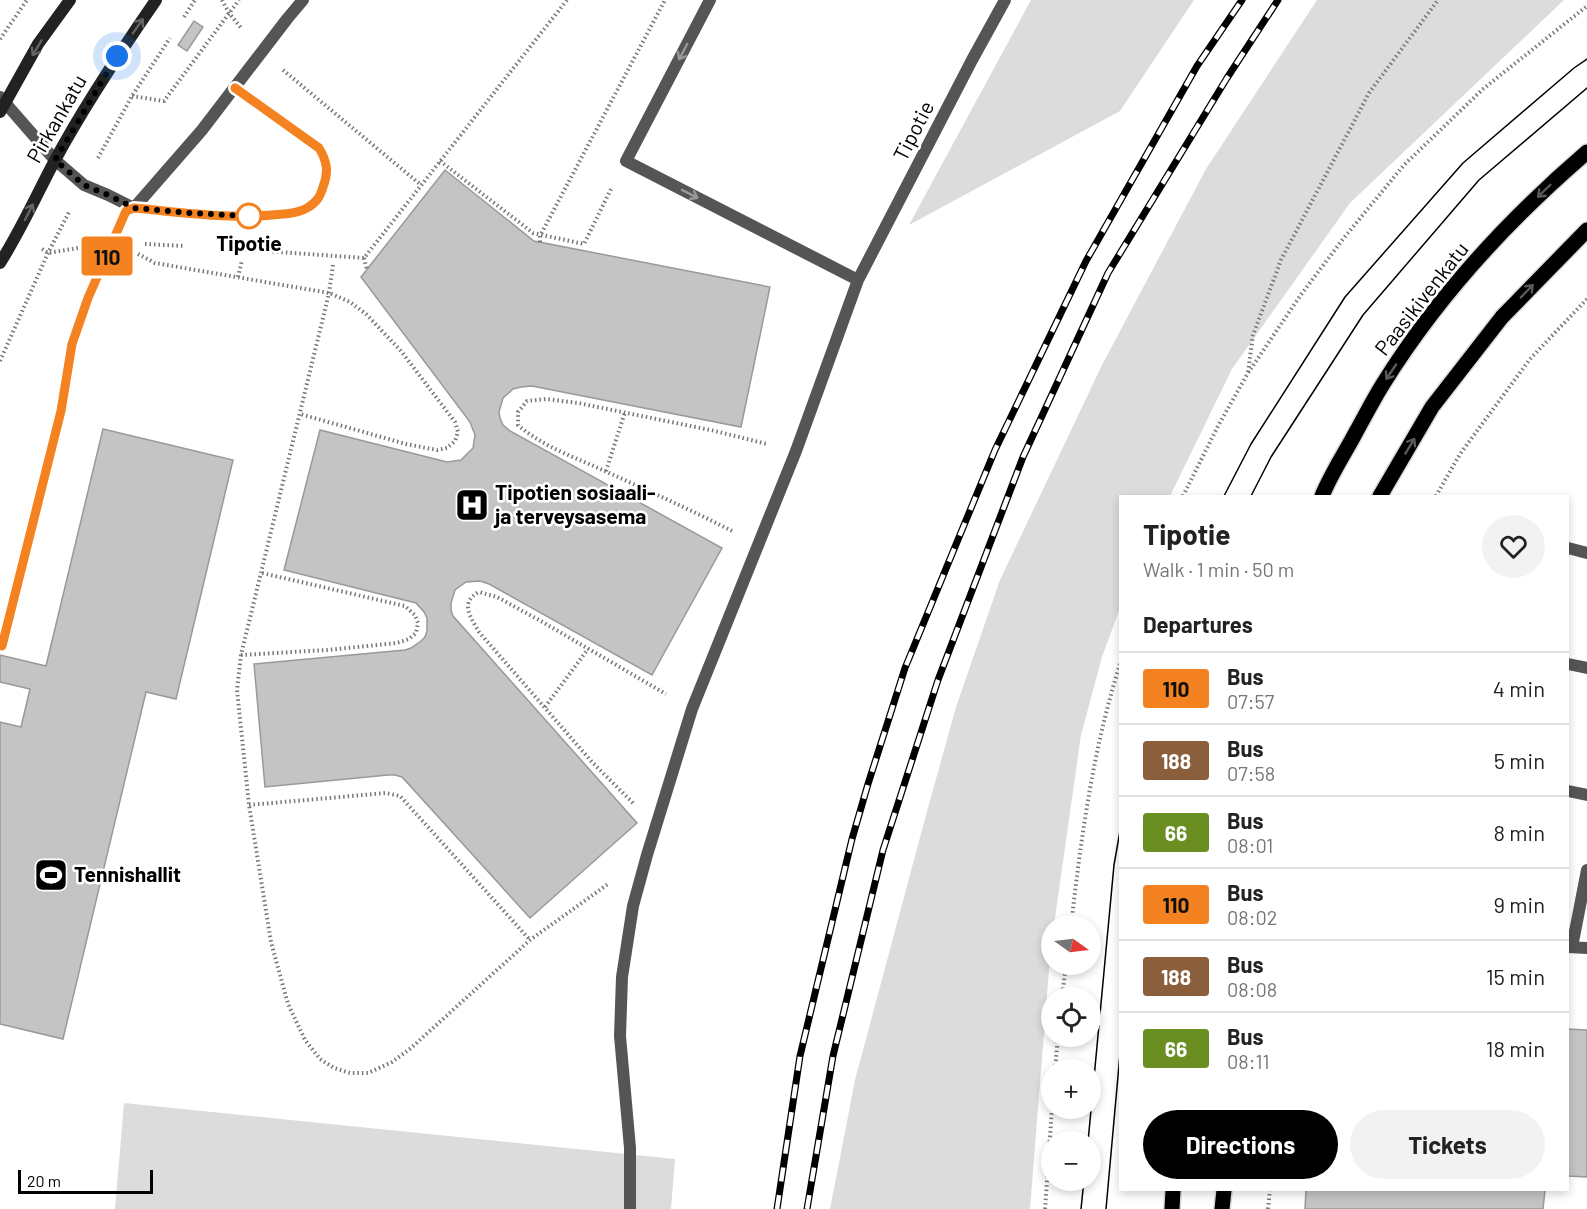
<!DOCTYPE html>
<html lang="en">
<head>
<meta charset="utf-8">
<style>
  :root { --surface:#fff; --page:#f2f2f2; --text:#222; --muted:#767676; --line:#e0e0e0; --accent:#000 }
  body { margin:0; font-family:Barlow,sans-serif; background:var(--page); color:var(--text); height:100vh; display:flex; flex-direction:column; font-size:22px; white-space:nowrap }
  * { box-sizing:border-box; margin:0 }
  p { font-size:20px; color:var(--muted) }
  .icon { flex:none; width:33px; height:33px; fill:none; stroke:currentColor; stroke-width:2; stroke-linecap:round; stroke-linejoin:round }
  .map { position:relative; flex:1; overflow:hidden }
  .side { position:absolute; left:1119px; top:495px; width:450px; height:696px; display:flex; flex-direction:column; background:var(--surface); border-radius:0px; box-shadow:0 3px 9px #0003 }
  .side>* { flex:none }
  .badge { padding:0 12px; border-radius:4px; font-size:21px; line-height:39px }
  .needle { width:39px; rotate:104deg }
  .tools { position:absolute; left:1041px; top:915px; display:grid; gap:12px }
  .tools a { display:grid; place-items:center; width:60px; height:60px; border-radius:50%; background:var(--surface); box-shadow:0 3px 9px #0003; font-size:30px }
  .scale { position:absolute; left:18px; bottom:15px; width:135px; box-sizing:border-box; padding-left:6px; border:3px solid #000; border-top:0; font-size:16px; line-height:21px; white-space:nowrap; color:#000; -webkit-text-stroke:4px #fff; paint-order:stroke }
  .you { position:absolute; width:30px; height:30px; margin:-15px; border:4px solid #fff; border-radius:50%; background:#1a73e8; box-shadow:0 0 0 9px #1a73e833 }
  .map>.badge { position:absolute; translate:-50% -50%; box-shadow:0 0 0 3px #fff }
  h2 { padding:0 24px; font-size:22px; line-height:54px }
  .round { display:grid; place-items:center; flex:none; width:63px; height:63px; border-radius:32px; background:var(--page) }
  .head { display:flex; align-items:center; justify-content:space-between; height:102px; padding:0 24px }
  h1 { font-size:28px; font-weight:700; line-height:45px }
  .cta { display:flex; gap:12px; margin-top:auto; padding:12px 24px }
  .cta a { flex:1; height:69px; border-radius:36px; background:var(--accent); color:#fff; font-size:24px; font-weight:700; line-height:69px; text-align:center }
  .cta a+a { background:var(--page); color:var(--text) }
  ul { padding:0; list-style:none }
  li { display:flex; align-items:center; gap:18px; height:72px; padding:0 24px; border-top:2px solid var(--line) }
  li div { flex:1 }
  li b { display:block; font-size:22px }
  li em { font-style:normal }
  li .badge { min-width:66px; font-weight:700; text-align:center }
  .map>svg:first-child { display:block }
  .green { fill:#dcdcdc }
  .building { fill:#c4c4c4; stroke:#999; stroke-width:1.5 }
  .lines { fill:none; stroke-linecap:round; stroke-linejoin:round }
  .primary-casing { stroke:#dbdbdb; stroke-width:18 }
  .path { stroke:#777; stroke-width:4; stroke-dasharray:1.5 3; stroke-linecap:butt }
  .lane { stroke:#555; stroke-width:12 }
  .secondary { stroke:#222; stroke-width:12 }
  .primary { stroke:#000; stroke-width:15 }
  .tram { stroke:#000; stroke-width:1.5 }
  .rail-casing { stroke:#000; stroke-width:7 }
  .rail { stroke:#fff; stroke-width:4.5; stroke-dasharray:14; stroke-linecap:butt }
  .oneway { stroke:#646464 }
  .oneway2 { stroke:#999 }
  .oneway3 { stroke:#595959 }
  .line-casing { stroke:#fff; stroke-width:14 }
  .line { stroke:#f58220; stroke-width:9 }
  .walk { stroke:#000; stroke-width:6; stroke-dasharray:0 10.8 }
  .stop-dot { fill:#fff; stroke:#f58220; stroke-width:3 }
  .labels { text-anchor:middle; stroke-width:5; stroke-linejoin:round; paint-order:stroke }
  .street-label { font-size:21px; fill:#000; stroke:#fff }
  .stop-label { font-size:21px; font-weight:bold; fill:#000; stroke:#fff }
  .poi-label { font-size:21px; font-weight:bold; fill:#000; stroke:#fff; text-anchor:start }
</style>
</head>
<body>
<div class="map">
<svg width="1587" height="1209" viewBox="0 0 1587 1209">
  <rect width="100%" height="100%" fill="#fff"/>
  <path class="green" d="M1031,0H1194L1120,111L909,225Z
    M1317,0H1564L1350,203L1232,369L1170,496H1120V608L1102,657L1081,735L1054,925L1052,926L1051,945L1030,1209H830L855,1080L926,815L956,707L1000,580L1102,365L1206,169Z
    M124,1103L675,1159L671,1209H115Z"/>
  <path class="building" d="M194,21L203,27L187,51L178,45Z
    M445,170L534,241L770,287L741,427L532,386L521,387L513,389L503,398L499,412L500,418L503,425L510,431L722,548L652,675L489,584L480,581L466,582L455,590L451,603V610L453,616L637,823L530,918L402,777L395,775H388L265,787L254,664L405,650L411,648L421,641L425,637L427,631V618L424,612L416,603L284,570L320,430L447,462L461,460L473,448L475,435L470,422L361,277Z
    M103,429L233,460L176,699L146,692L63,1039L0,1024V722L21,727L30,689L0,682V655L46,666Z
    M1568,1029L1587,1030V1177L1568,1176Z
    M1306,1190H1545L1543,1209H1305Z"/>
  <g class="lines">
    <g class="primary-casing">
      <path id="primary" d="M1322,496C1331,474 1345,453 1356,432C1365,416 1373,400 1383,384C1437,297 1509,219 1587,152
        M1380,496L1432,407L1502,317L1587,230
        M1172,1209L1173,1190
        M1222,1209L1224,1190"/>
    </g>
    <path class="path" d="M222,0L229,13L242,29
      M184,17L195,0
      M0,39L27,0
      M283,70L421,185
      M132,96L164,101L239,0
      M98,158L132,96L170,38
      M440,161L533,233L584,244L612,187
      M540,242V236L665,0
      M145,244L185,246
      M223,248L364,258L567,0
      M42,249L48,253L78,248
      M138,254L155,263L329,293L350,302L366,314L401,351L455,422L458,432L455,441L447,448L437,450L406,444L300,414
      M364,258L367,270
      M333,265L329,293L241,655L237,690L249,805L271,942L288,1004L305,1040L320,1059L334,1068L350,1073H368L392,1062L411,1048L530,940L608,884
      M238,277L242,260
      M0,361L48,253L69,212
      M1248,372L1253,335L1281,260L1369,93L1438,0
      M606,471L625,412
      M1183,496L1218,426L1248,373L1300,296L1343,239L1404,165L1483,89L1587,6
      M1436,496L1460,454L1530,359L1587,299
      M732,531C691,510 649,491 607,472C577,458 543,447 518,425V412L527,401L546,399L578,403L715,431L767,444
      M241,655L327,650L397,643L409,639L416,633L418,623L415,615L405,606L262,573
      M545,707L588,649
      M633,803L592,762L479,632C471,618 459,602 479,592L497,597L539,620L666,694
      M249,805L386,793L400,796L530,940
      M1071,926C1081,838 1093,749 1120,664
      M1062,998L1066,964
      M1055,1070L1058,1036
      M1045,1209L1052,1108
      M1268,1209L1270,1190"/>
    <path class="lane" d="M710,0L626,161L858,280
      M0,97L55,160L84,185L108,195L134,208L202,130L287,19L303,0
      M1568,548L1587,553
      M2,646L61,411L72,344L88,298L126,211L134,208C181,213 229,218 276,215C286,214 298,214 307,208C317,202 320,197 323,187C329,173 327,161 319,148L235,88
      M1568,664L1587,668
      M1568,791L1587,795
      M1568,947L1587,948
      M1572,947L1587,870
      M630,1209V1148L620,1036L622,977L633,906L647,855L692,709L796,451L858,280L972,60L1005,0"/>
    <path class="secondary" d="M0,112L38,44L70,0
      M0,263C21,230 36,196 54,162C84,106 120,52 156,0"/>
    <use href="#primary" class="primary"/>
    <path class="tram" d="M1224,496L1251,444L1345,297L1463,163L1574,68L1587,59
      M1251,496L1271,457L1363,315L1479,180L1587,88
      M1088,1142L1114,865L1120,831
      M1081,1209L1084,1180
      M1106,1209L1120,1054"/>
    <g class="rail-casing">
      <path id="rail" d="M777,1209L800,1056L852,839L868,784L905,668L995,450L1086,261L1197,66L1242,0
        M807,1209L833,1056L883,850L938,680L1023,457L1108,273L1227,78L1278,0"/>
    </g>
    <use href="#rail" class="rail"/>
  </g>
  <defs><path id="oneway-shaft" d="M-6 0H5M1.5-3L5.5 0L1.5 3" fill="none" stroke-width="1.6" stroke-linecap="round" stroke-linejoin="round" transform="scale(1.5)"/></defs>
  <g class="oneway">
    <use href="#oneway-shaft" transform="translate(138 26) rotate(-55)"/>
    <use href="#oneway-shaft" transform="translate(37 48) rotate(121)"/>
    <use href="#oneway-shaft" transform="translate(29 212) rotate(-63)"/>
  </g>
  <g class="oneway2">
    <use href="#oneway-shaft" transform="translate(683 52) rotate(118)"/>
    <use href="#oneway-shaft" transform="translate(690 194) rotate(27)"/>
  </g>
  <g class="oneway3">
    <use href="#oneway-shaft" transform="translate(1544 191) rotate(136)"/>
    <use href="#oneway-shaft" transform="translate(1527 291) rotate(-46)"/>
    <use href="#oneway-shaft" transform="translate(1391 372) rotate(124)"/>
    <use href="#oneway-shaft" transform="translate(1410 446) rotate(-59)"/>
  </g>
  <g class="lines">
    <g class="line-casing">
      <path id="line" d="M2,646L61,411L72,344L88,298L126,211L134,208C179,212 226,219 272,215C283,214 297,214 307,208C317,202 320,197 323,187C329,172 327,161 319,148L235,88"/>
    </g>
    <use href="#line" class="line"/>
    <path class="walk" d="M117,56L55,160L84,185L108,195L134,208L189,213L249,216"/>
  </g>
  <defs>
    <g id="hospital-square" transform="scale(1.725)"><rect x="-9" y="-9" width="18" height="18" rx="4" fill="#000" stroke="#fff"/><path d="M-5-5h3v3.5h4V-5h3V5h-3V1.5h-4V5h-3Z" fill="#fff"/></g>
    <g id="stadium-square" transform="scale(1.725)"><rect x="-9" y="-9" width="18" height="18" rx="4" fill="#000" stroke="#fff"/><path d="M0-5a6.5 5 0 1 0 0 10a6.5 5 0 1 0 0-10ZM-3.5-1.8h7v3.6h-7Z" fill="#fff"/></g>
  </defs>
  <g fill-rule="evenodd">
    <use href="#hospital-square" x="472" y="505"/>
    <use href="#stadium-square" x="51" y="875"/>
  </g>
  <circle class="stop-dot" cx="249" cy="216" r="12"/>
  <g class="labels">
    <g class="street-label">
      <text transform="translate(57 119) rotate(-60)" y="7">Pirkankatu</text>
      <text transform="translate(914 131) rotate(-63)" y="7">Tipotie</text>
      <text transform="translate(1422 299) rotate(-52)" y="7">Paasikivenkatu</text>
    </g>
    <g class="stop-label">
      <text x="249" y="251">Tipotie</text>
    </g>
    <g class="poi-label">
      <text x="495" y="500">Tipotien sosiaali-<tspan x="495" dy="24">ja terveysasema</tspan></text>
      <text x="74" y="882">Tennishallit</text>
    </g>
  </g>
</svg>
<div class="tools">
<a><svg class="needle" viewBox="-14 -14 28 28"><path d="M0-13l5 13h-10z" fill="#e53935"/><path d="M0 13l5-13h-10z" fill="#767676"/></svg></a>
<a><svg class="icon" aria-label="locate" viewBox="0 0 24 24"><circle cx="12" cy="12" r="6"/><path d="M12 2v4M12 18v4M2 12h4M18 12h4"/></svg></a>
<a>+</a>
<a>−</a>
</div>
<div class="scale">20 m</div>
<div class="you" style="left:117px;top:56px"></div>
<b class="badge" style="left:107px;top:256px;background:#f58220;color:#111">110</b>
<section class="side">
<div class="head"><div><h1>Tipotie</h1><p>Walk · 1 min · 50 m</p></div><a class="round"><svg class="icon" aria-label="heart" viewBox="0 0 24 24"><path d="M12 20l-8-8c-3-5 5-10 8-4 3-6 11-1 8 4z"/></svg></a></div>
<h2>Departures</h2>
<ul>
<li><span class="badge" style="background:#f58220;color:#111">110</span><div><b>Bus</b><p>07:57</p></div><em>4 min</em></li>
<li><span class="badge" style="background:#8b5e3c;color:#fff">188</span><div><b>Bus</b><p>07:58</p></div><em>5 min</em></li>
<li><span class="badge" style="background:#6b8e23;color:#fff">66</span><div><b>Bus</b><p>08:01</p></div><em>8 min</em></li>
<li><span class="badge" style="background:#f58220;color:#111">110</span><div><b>Bus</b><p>08:02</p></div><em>9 min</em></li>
<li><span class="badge" style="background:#8b5e3c;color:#fff">188</span><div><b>Bus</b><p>08:08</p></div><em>15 min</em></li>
<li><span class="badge" style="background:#6b8e23;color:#fff">66</span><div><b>Bus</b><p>08:11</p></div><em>18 min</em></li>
</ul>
<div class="cta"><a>Directions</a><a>Tickets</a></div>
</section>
</div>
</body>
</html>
